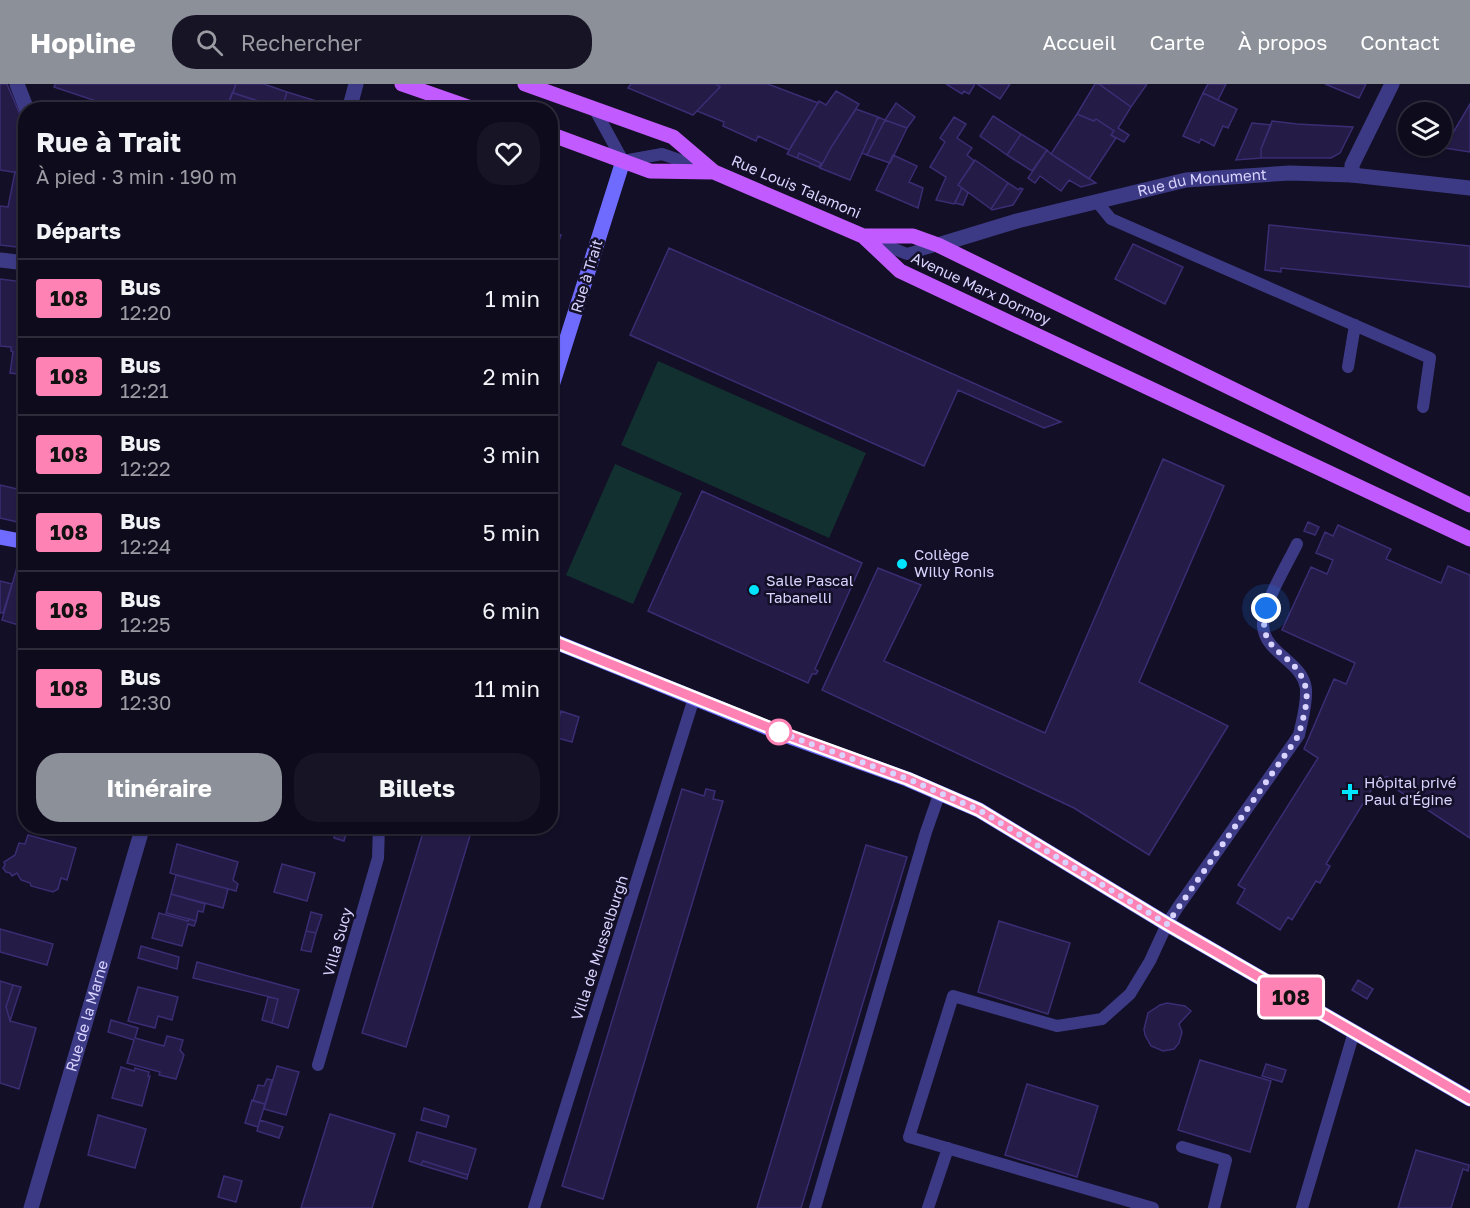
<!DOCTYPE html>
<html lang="fr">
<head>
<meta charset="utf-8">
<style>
  :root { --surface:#0e0b1c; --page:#171425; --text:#f1f3f6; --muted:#9b9ba3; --line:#2e2b3b; --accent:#8c9099 }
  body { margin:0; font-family:"Golos Text",sans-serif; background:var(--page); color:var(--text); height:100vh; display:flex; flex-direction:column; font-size:22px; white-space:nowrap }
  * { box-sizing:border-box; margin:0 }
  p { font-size:20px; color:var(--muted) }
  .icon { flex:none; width:33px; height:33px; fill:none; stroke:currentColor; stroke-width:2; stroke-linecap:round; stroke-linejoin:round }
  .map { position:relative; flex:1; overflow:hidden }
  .details { position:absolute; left:18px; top:18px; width:540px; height:732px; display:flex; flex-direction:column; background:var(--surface); border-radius:24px; box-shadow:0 2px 4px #0004,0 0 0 2px var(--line) }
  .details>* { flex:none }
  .badge { padding:0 12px; border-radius:4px; font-size:21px; line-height:39px }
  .fabs { position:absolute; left:1398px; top:18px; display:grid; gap:12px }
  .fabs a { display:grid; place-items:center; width:54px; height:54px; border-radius:50%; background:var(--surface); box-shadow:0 2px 4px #0004,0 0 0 2px var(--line); font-size:30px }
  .you { position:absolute; width:30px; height:30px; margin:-15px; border:4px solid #fff; border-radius:50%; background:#1a73e8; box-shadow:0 0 0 9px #1a73e833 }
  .map>.badge { position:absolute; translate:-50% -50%; box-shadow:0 0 0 3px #fff }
  h2 { padding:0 18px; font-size:22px; line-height:54px }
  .round { display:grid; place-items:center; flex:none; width:63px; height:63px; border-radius:24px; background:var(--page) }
  .headline { display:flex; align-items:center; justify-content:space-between; height:102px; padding:0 18px }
  h1 { font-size:28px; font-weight:700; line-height:45px }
  .cta { display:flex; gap:12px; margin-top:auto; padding:12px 18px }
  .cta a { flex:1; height:69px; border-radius:24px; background:var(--accent); color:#fff; font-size:24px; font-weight:700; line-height:69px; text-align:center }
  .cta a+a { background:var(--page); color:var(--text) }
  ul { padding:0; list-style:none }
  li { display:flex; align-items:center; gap:18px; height:78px; padding:0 18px; border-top:2px solid var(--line) }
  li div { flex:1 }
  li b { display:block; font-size:22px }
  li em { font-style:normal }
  li .badge { min-width:66px; font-weight:700; text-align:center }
  header { display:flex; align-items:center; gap:36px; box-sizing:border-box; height:84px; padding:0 30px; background:var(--accent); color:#fff }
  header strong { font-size:28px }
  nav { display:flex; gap:33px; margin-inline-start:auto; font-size:21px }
  .search { width:420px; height:54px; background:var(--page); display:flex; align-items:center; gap:15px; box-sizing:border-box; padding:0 21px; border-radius:24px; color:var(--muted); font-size:22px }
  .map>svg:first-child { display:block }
  .green { fill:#12302f }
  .building { fill:#241b47; stroke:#3b2d73; stroke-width:1.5 }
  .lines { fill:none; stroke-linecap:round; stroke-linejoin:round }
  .lane { stroke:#3d3a85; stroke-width:12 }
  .street { stroke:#3d3a85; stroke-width:15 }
  .secondary { stroke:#6f6bff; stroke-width:15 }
  .primary { stroke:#c25bff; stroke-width:15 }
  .line-casing { stroke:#fff; stroke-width:14 }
  .line { stroke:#ff82b4; stroke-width:9 }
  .walk { stroke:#d9d4ff; stroke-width:6; stroke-dasharray:0 10.8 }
  .poi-dot { fill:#00e5ff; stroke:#130f26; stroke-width:2 }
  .stop-dot { fill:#fff; stroke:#ff82b4; stroke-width:3 }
  .labels { text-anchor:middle; stroke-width:5; stroke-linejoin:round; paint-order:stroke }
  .street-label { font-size:15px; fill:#d9d4ff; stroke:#130f26 }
  .poi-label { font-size:15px; fill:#d9d4ff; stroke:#130f26; text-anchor:start }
</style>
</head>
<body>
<header>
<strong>Hopline</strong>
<div class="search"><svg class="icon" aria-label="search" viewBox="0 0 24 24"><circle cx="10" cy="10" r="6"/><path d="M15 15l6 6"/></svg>Rechercher</div>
<nav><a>Accueil</a><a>Carte</a><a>À propos</a><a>Contact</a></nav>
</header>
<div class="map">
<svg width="1470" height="1124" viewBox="0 0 1470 1124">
  <rect width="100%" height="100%" fill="#130f26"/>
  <path class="green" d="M658,277L866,369L829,454L621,361Z
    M615,380L682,409L633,520L566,491Z"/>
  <path class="building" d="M0,0H7L24,40L26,90L0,86Z
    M55,0H236L226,26H123L54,3Z
    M236,0H264L287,8L282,24L233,9Z
    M631,0H716L720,3L693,31L628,4Z
    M716,0H768L818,19L789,66L758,52L756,57L723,42L724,38L697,27L720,3Z
    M946,0H975L969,10L964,7L962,10Z
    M977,0H1010L1000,15Z
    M1095,0H1099L1131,23L1118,44L1129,51L1124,58L1111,51L1114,47L1096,35L1094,37L1077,30Z
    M1099,0H1147L1131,23Z
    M1208,0H1226L1218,16L1203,9Z
    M1325,0H1366L1359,14Z
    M836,7L859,20L832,62L820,84L819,83L821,79L799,69L797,74L787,70L819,17L826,21Z
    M287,8L326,20L324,26L282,24Z
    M232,9H233L286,26H226Z
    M1203,9L1237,25L1228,44L1223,42L1214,62L1201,55L1199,59L1183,52Z
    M896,19L915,33L907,44L885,36Z
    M1470,20V68L1444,64Z
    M856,25L878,33L850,96L820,84L832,62Z
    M1077,30L1094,37L1096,35L1114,47L1111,51L1116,54L1089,95L1051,70Z
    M993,32L1021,50L1007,71L980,52Z
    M878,33L885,36L867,71L862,69Z
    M954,33L966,40L957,54L972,64L967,71L974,77L958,101L962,104L954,120L936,116L946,93L930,83L945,58L940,54Z
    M885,36L907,44L890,79L867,71Z
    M1272,37L1297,40L1353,43L1340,69L1331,74H1261V65Z
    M1252,39L1271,41L1261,65V74L1236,76Z
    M1021,50L1047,66L1032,87L1007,71Z
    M1047,66L1051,70L1096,99L1081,103L1069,96L1061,107L1040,92L1035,99L1028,94Z
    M799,69L821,79L819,83L797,74Z
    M893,71L917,82L909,98L923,104L918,124L876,106Z
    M975,76L1008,99L991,125L958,101Z
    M15,88L26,90L24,164L0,161V122L8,123Z
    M1008,99L1019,106L1020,104L1023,105L1013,121L992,126L991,125Z
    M962,104L968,109L963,121L955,119Z
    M1269,141L1470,162V203L1281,184V188L1265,186Z
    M550,147L561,151L550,184Z
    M1133,160L1183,183L1165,220L1115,195Z
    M669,164L1061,338L1044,344L958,306L924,382L630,251Z
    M0,195L23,198V196H26V291L10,289L13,268L11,267V263L0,262Z
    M1163,375L1224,402L1139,598L1228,642L1149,771L1074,724L822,606L878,484L921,501L884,577L1045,649Z
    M0,401L26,407V440L0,434Z
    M702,407L862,479L815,585L818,587L816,590H812L808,599L648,527Z
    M1308,438L1319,443L1315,451L1304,447Z
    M1338,441L1391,465L1386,475L1441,499L1448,482L1470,491V754L1384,697L1387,693L1378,695L1326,780L1330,782L1320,799L1316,797L1292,836L1288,833L1280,846L1237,819L1245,805L1238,801L1318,674L1304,665L1334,595L1346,600L1355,579L1282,546L1311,483L1327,490L1333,476L1316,469L1325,448L1333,452Z
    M19,476L26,477L25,543L2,536Z
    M0,497L12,500L3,529H0Z
    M561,627L579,633L572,658L554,653Z
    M682,705L704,712L706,705L715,707L713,715L723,717L603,1115L562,1102Z
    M337,742H348L344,757L334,754Z
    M425,742H473L406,963L362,949Z
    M28,751L76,764L67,796L61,794L58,805L53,808L31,802L30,799L21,796L17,789L12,792L10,789L6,788L3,784L5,781L4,778L15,771L19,759L25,760Z
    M177,760L238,778L233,796L238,800L236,807L170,789Z
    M866,761L907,773L801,1124H757Z
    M282,780L315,789L307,817L274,808Z
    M176,791L228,805L223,824L171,810Z
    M171,810L205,820L203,828L198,827L196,837L166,829Z
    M311,828L322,831L316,849L306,847Z
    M159,829L188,837L189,835L196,837L194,842L188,840L182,862L152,854Z
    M999,837L1070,859L1048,930L978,908Z
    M0,845L53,860L47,881L0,868Z
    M306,847L316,849L311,868L301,866Z
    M141,862L179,873L177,885L138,874Z
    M197,878L299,906L288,944L272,939L278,915L193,894Z
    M1358,896L1373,905L1367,915L1352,906Z
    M0,897L13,901L6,923L10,937L36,944L19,1005L0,999Z
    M13,901L21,903L10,937L6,923Z
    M138,903L178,913L172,936L158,932L155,944L128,937Z
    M268,913L278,915L272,939L262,936Z
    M1167,919L1185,922L1191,927L1179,940L1182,948L1179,959L1174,965L1163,967L1151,962L1145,951L1144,945L1148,929L1160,921Z
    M111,936L138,944L135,954L164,962L167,952L183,956L180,966L184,971L176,995L159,991L160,988L127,979L134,956L108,948Z
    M1200,976L1271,997L1250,1068L1178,1046Z
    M1266,980L1286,986L1282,998L1262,992Z
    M277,982L299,988L286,1031L264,1025Z
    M121,983L134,987L135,984L149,988L148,992H150L142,1022L112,1014Z
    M267,995L272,996L265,1020L253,1017L258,1001L264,1002Z
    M1027,1000L1098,1022L1077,1093L1005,1071Z
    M252,1016L265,1020L258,1043L245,1039Z
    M424,1024L449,1032L446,1043L421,1036Z
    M330,1030L395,1050L372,1124H301Z
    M98,1031L146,1045L135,1084L88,1071Z
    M260,1036L283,1043L279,1054L257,1047Z
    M417,1048L476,1065L468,1091L423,1077L421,1081L409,1077Z
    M1416,1066L1469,1081L1468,1087L1463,1085L1451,1124H1398Z
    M423,1077L468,1091L467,1095L421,1081Z
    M224,1092L242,1097L236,1118L218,1113Z"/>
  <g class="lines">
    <path class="lane" d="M594,24L623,77L662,70L705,85
      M1097,118L1111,135L1430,274L1423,323
      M867,154L907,170L938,161
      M1348,283L1355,241
      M318,981L378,774L379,742
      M1182,1063L1226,1076L1214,1124
      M534,1124L694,614
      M815,1124L926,748L940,708
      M928,1124L948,1064
      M1153,1124L909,1053L953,912L1057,942L1102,935L1130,910L1150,877L1167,840L1178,823L1299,651C1302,636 1307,621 1306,605C1303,577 1265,570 1263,542C1261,523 1288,479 1297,460
      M1302,1124L1354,948"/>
    <g class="street">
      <path d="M17,0L27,26"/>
      <path d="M349,26L356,0"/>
      <path d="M1352,91V81L1392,0"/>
      <path id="s1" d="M938,161L1017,137L1186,96L1290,89L1352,91L1470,104"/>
      <path d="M0,176L26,179"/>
      <path id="s2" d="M31,1124L143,742"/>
    </g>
    <path class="secondary" d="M550,308L623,77
      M0,453L26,458
      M550,553L558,559L790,653L907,695L979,726L1167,840L1470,1015"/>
    <path class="primary" d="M402,0L477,26
      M525,0L673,53L714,88L863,152L900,187L1470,455
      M550,50L650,87L714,88
      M863,152H913L938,161L1470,421"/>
  </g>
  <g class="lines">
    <g class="line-casing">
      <path id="line" d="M550,553L558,559L790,652L908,695L979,726L1167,840L1470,1015"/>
    </g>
    <use href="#line" class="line"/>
    <path class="walk" d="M779,648L770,645L908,695L979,726L1167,840L1299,651C1302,636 1310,617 1305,601C1294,565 1255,571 1266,524"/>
  </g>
  <g class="poi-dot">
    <circle cx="902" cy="480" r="6"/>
    <circle cx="754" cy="506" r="6"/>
    <path d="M1347 699h6v6h6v6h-6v6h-6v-6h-6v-6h6z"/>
  </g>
  <circle class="stop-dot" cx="779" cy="648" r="12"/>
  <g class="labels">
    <g class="street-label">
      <text dy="5" stroke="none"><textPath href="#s1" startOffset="272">Rue du Monument</textPath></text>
      <text transform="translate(796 103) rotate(23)" y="5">Rue Louis Talamoni</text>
      <text transform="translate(587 192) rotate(-73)" y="5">Rue à Trait</text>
      <text transform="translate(981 205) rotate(25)" y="5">Avenue Marx Dormoy</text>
      <text transform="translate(338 858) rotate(-74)" y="5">Villa Sucy</text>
      <text transform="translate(600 864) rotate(-72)" y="5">Villa de Musselburgh</text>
      <text dy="5" stroke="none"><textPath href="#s2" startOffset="200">Rue de la Marne</textPath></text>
    </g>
    <g class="poi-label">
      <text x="914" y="476">Collège<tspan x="914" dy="17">Willy Ronis</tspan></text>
      <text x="766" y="502">Salle Pascal<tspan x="766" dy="17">Tabanelli</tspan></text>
      <text x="1364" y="704">Hôpital privé<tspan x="1364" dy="17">Paul d'Égine</tspan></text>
    </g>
  </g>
</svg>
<div class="fabs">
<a><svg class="icon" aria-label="layers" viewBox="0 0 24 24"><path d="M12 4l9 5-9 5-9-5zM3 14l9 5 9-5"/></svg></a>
</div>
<div class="you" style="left:1266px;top:524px"></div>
<b class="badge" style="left:1291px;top:913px;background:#ff82b4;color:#111">108</b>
<section class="details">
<div class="headline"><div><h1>Rue à Trait</h1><p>À pied · 3 min · 190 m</p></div><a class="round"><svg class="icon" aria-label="heart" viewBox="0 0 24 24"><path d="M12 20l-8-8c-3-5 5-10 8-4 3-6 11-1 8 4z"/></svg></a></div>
<h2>Départs</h2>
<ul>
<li><span class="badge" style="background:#ff82b4;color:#111">108</span><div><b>Bus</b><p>12:20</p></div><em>1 min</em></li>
<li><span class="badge" style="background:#ff82b4;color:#111">108</span><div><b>Bus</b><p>12:21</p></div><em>2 min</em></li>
<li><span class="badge" style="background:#ff82b4;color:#111">108</span><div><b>Bus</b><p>12:22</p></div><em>3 min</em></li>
<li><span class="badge" style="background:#ff82b4;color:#111">108</span><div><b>Bus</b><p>12:24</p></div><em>5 min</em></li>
<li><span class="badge" style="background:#ff82b4;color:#111">108</span><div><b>Bus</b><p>12:25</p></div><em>6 min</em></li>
<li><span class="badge" style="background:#ff82b4;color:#111">108</span><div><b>Bus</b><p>12:30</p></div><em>11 min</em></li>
</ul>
<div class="cta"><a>Itinéraire</a><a>Billets</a></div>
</section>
</div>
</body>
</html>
